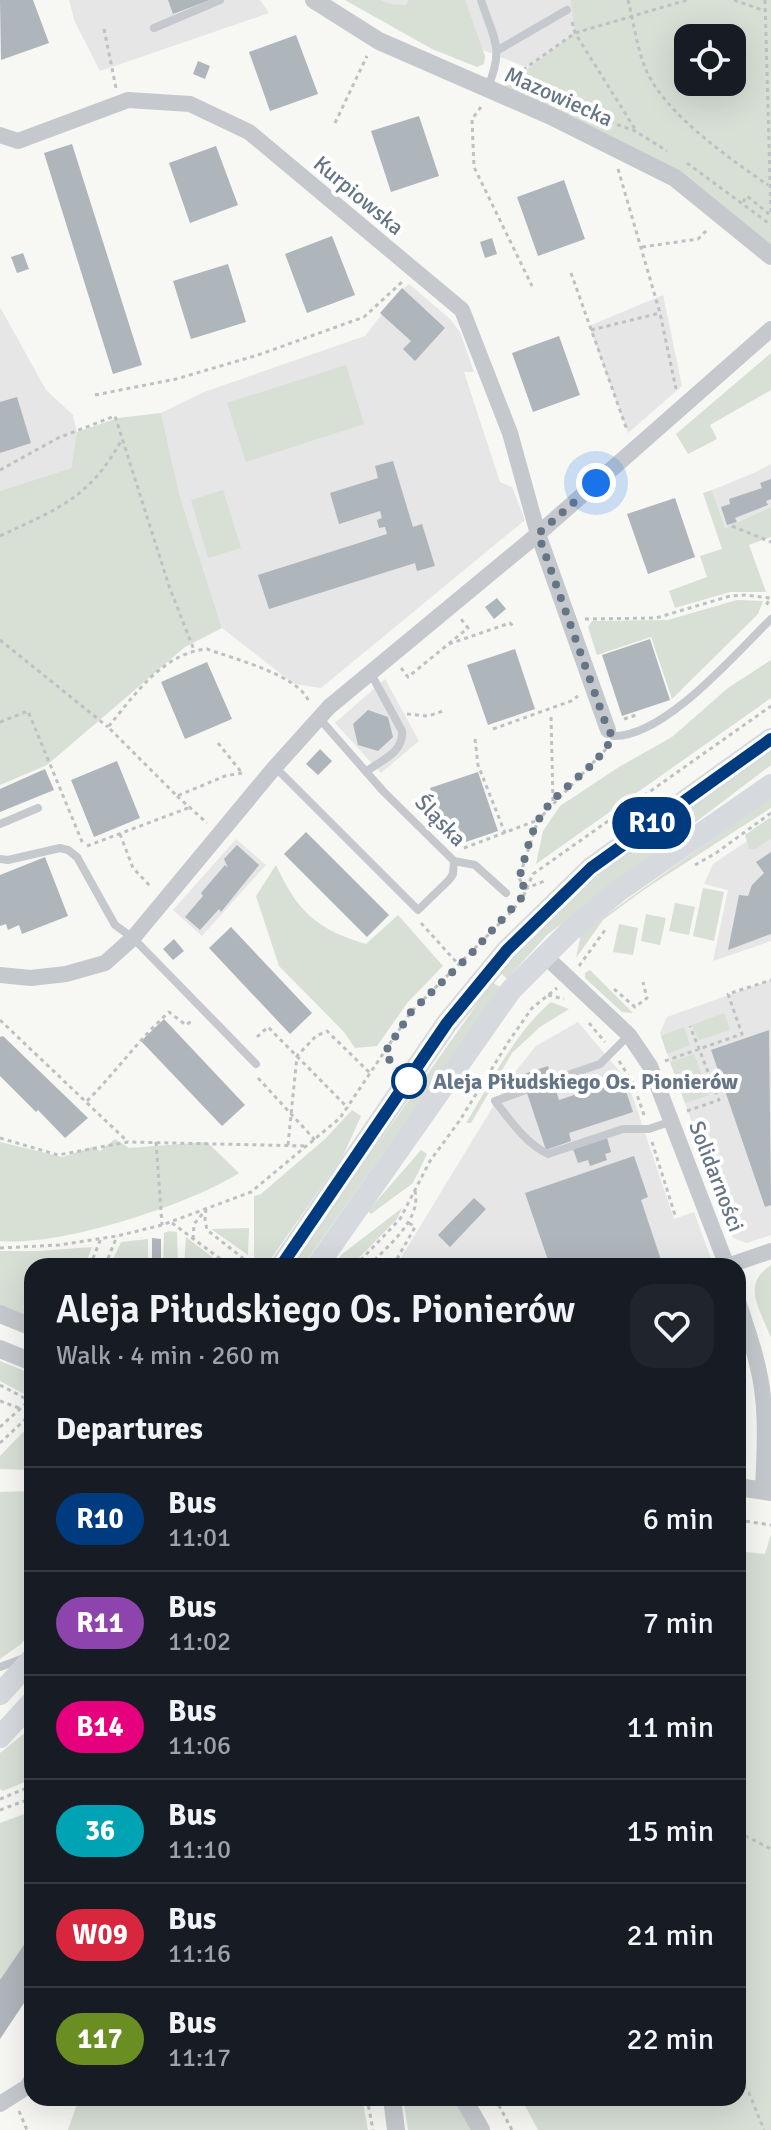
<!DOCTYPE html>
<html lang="en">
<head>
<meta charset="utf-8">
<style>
  :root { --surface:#171b24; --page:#20242c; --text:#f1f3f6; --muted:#9ea1a6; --line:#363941 }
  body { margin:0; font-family:Signika,sans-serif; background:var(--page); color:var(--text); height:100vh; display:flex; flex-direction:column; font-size:30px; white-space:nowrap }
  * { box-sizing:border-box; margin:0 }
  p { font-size:26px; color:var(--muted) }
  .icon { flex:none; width:44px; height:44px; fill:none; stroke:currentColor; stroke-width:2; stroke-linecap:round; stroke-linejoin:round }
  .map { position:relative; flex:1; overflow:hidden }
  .details { position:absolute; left:24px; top:1258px; width:722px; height:848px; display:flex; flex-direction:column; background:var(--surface); border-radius:24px; box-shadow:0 8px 32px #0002 }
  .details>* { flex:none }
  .badge { padding:0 16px; border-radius:26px; font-size:28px; line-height:52px }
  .tools { position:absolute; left:674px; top:24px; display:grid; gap:16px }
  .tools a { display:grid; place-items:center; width:72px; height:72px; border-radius:16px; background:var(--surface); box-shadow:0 8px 32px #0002; font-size:40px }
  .you { position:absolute; width:40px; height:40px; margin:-20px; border:6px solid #fff; border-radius:50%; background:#1a73e8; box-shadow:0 0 0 12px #1a73e833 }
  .map>.badge { position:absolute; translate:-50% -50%; box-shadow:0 0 0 4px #fff }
  h2 { padding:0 32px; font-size:30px; line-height:72px }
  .round { display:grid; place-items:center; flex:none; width:84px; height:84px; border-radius:24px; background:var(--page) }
  .headline { display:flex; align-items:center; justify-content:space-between; height:136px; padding:0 32px }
  h1 { font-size:38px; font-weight:600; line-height:60px }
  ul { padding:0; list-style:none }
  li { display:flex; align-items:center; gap:24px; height:104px; padding:0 32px; border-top:2px solid var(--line) }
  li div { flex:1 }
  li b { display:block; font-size:30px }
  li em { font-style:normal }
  li .badge { min-width:88px; font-weight:700; text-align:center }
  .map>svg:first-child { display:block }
  .built { fill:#e5e6e5 }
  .green { fill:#d8dfd5; fill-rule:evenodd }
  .building { fill:#aeb5bb }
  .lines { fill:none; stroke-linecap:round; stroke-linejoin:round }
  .path { stroke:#bec1c3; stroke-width:3; stroke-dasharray:4 4; stroke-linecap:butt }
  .service { stroke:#c5c8cc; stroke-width:8 }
  .minor { stroke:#c5c8cc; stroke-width:16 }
  .tertiary { stroke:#c5c8cc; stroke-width:18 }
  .secondary { stroke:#d6dadf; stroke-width:22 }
  .line-casing { stroke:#fff; stroke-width:18 }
  .line { stroke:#003b80; stroke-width:12 }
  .walk { stroke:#657586; stroke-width:8; stroke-dasharray:0 14.4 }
  .stop-dot { fill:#fff; stroke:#003b80; stroke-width:4 }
  .labels { text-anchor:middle; stroke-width:8; stroke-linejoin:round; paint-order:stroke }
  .street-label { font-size:22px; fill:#657586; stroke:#fff }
  .stop-label { font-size:22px; font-weight:bold; fill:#657586; stroke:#fff; text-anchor:start }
</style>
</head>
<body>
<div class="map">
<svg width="771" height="2130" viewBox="0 0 771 2130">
  <rect width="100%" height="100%" fill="#f7f7f4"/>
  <path class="built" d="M69,0H260L269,13L100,71L75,22Z
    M374,0H581L593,36L544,74L434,31Z
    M409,284L450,319L460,332L474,372H464L500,482L512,487L525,520L321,688L294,684L222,628L180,497L161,413L204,392L365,336L400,291Z
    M663,295L682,386L628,433L589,326Z
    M0,307L46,390L73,415L77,432L71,468L0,491Z
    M771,464V507L725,528L712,490L754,473Z
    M385,679L419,741L381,773L335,723Z
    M771,825V941L713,961L728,890L704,884L713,864Z
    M236,839L266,865L202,936L173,910Z
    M771,980V1235L747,1243L733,1238L660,1033L667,1017Z
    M578,1022L627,1080L674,1219L694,1212L713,1264L704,1266H396L511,1077L536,1046Z"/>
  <path class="green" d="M345,0H380L390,4L405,5L409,0H465L485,56L484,64L477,67L432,49Z
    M571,0H771V256L714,208L496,93L575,33ZM688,38H732V82H688Z
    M771,353V390L710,425L717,439L688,454L676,434Z
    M346,365L364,424L246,462L227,403Z
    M161,413L180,497L222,628L185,647L47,765L0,785V491L71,468L77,432L118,418Z
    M223,490L241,548L208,558L191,500Z
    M712,490L725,528L771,507V537L749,545L766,592H730L675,608L669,591L707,577L700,556L722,549L703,493Z
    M737,600L763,601L758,614L672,699L651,637L597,655L588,627L592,621L668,620Z
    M771,660V698L536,864L543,831L560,806L619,767L672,737L728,688Z
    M771,751V765L547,935L507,979L499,971L594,880L653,833Z
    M771,797V808L645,889L603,920L576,958L581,933Z
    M771,817V838L756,849H749L745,835Z
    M276,865C298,912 316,929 366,944L398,915L443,966L408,1002L377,1046L355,1048L344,1032L279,966L256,896Z
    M703,888L724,892L714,941L693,936Z
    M675,903L695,907L689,935L669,931Z
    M646,914L666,918L660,945L641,941Z
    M619,924L638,928L633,955L613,952Z
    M590,970L633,1013L622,1012L585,978V973Z
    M492,983L501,987L303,1266H291Z
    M551,1002L569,1009L540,1027L512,1053L471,1123H466C491,1083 514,1033 551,1002Z
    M724,1013L730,1030L699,1040L692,1025Z
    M684,1027L690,1045L667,1054L661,1036Z
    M694,1054L709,1095L685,1103L670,1062Z
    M352,1110L361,1116L343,1156L266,1266H260L254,1261V1196L261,1194L325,1139Z
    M115,1139L129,1148L207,1142L239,1173C189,1205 59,1247 0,1241V1142L62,1157L93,1147L100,1151Z
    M421,1150L427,1154L413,1183L371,1214L368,1211Z
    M402,1208L397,1219L351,1266H333L341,1255Z
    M249,1228L248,1255L211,1229Z
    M169,1231L177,1232L178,1266H163L164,1233Z
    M186,1237L224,1266H184Z
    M148,1239V1266H110L121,1242Z
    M92,1247L85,1266H32V1317L0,1305V1251H39Z
    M771,1265V1338C761,1310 740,1285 771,1265Z
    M0,1361L32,1374V1390L28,1396L0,1381Z
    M32,1423V1470L0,1469V1456Z
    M32,1491V1631L21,1644L0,1659V1492Z
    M771,1534V2130H538L521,2098H738V1551L765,1554Z
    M32,1727V1779L3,1791L0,1789V1753Z
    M32,1811V1944L0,1992V1823Z
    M79,2098H362L368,2130H68Z
    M403,2098H453L471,2130H408Z"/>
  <path class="building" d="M0,0H33L49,43L1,60Z
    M168,0H210L173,14Z
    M296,35L318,94L270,111L249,52Z
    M198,61L210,66L205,79L193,74Z
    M419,116L439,176L391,192L371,131Z
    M72,144L142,365L113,374L44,153Z
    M216,146L238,205L190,223L169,163Z
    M564,180L585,239L538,256L517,197Z
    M332,236L355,295L307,313L285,254Z
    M492,238L497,254L485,258L480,242Z
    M23,253L29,269L17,273L11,257Z
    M228,264L246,322L191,339L173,281Z
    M402,288L445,328L415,361L403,349L411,341L380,313Z
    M559,336L580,395L533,412L512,353Z
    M17,397L31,443L0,453V402Z
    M393,461L413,527L422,524L435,566L417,571L415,563L269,609L258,575L387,534L385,527L379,528L377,520L382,518L380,511L339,524L330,493L378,478L375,466Z
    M771,479V499L766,501L768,505L735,518L737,522L727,525L721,507L730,504L729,499L762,488L760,483Z
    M675,498L695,557L648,574L627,514Z
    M497,598L506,609L494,619L485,607Z
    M650,639L670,700L622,716L602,655Z
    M515,649L535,709L488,725L467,665Z
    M207,662L232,719L185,739L161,682Z
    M368,710L388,717L393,737L378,751L358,745L353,724Z
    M320,749L332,761L318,775L306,764Z
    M117,761L140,818L94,837L71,780Z
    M45,769L54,790L0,812V789Z
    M478,772L498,831L451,847L430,788Z
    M306,832L389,915L367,937L284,854Z
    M237,845L259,865L221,912L219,909L200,930L185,917L203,896L201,893L225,865L228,868L224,859Z
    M771,852V934L728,950L739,895L748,896L752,885L764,873L756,862Z
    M45,857L68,916L22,934L19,925L8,930L6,924L0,926V875Z
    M231,927L312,1013L290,1034L209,948Z
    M174,939L184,951L173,960L163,949Z
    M164,1019L245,1105L222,1126L141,1041Z
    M769,1030L771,1205L765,1207L711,1050Z
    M3,1036L88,1118L65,1138L38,1110L36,1112L0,1076V1037Z
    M548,1066L559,1100L622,1079L633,1112L569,1133L571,1141L546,1150L521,1075Z
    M607,1138L611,1152L605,1154L607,1160L590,1166L588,1160L578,1163L573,1149Z
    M634,1156L648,1197L641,1200L663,1266H550L525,1193Z
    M474,1198L486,1209L450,1247L438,1235Z
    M152,1238L161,1239V1266H152Z
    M32,1933V1991L0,2039V1980Z"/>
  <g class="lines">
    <path class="path" d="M628,0C634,23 637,50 647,72C667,115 730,159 768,185
      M734,0L765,11
      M765,0L771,216
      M572,22L575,33L635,129
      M104,29L116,88
      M510,79L575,33L687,0
      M481,107L472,119L474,167L532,286
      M602,119L635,131L667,151
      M335,123L367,56
      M687,163L771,225
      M618,169L660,313L676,389
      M743,202L747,196L769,214
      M642,247L698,239L709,228
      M571,273L627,430
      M591,330L660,313
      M95,395L176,379L258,355L364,317L403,281
      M0,470L58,438L115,416L169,586L194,650
      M732,526L771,542
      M0,536C57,509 89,499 121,441
      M585,619L656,618L730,596L745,595L770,598L765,608
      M0,640L108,727
      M449,644L510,623L513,626
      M401,668L408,677L468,628L461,619
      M407,714L428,716L446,710
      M551,717L553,801
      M624,719L639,714
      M0,722L28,711L83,844
      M493,729L571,701L578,696
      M475,739L478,765L505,833
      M218,743L242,773
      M242,773L225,776L177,796L108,727C134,696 162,653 207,649C234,659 299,675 309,702
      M177,796L207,823
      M120,834L133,868L152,888
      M87,846L188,808
      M464,848L538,820
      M695,865L716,853L771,813
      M525,889L547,880
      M525,889L519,878L538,820L609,746
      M421,923L459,965
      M579,966L605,930
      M614,989L635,1007L647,998L643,982
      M548,995L564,999
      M0,1020L128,1142
      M589,1023L605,1042
      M257,1037L268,1027L348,1108
      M619,1061L633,1083L644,1115
      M665,1061L742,1034L728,994L771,980
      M258,1078L315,1140
      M87,1101C116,1072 139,1039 169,1012L186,1025L193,1020
      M687,1111L719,1100L690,1026
      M0,1138L58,1155L128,1142L307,1146
      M156,1142L162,1225
      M652,1142L675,1215
      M288,1145L297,1056L316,1036L327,1031L371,1074
      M206,1209L205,1220L207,1230L253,1266
      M172,1223L230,1266
      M193,1239L194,1224L204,1212
      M0,1248L59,1245L117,1236L162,1225L251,1192L340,1118L411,1012L513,910L524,895L533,874L771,706
      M90,1266L101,1238
      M105,1266L117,1236
      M355,1266L400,1219L430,1161L460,1120L509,1041L532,1008L557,988
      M369,1266C386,1247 422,1220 415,1191
      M393,1266L415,1227L409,1223
      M0,1385L32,1402
      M0,1401L19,1408
      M0,1427L32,1398
      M0,1443L32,1413
      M738,1463L747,1451
      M738,1520L771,1525
      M0,1799L32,1786
      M0,1810L32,1798
      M738,1832L771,1849
      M738,2080L749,2093L764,2130
      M367,2098L373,2130
      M495,2098L512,2130
      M19,2111L27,2130"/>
    <path class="service" d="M481,0C494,40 505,48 487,89
      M154,28L220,0
      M498,50L567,10
      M608,730L613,736C664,738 736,653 771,619
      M275,767L418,910L449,880L453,874L454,861L383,791L319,718
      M367,771C382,760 404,752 402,731L370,672
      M0,824L38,808
      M0,859L8,860L60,848L68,850L77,857L115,925L133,938L256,1064
      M454,861L475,865L506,893
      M553,1080L600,1064L629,1035
      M526,1090L495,1101C511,1121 525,1143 548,1154L623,1129H649L672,1121
      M0,1667L24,1658"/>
    <path class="minor" d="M0,135L18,141L128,100L190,104L249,132L462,310L510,433L538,534L608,730
      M544,955L629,1035L650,1066L727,1266
      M0,975L31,978L66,974L105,963L133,938L275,767L329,707L538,534L771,329
      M727,1266L771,1251
      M738,1301C748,1332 760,1365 763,1397C767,1428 764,1460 763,1491
      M0,2104L27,2087L32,2079"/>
    <path class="tertiary" d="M314,0L379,41L551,116L675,178L771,256
      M0,1314L32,1327
      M0,1349L32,1362
      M738,1487L771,1492
      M392,2098L396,2130
      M463,2098L481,2130"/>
    <path class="secondary" d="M281,1266L447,1023L507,950L591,868L771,739
      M317,1266L511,990L570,931L617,892L771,785
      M0,1694L32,1659
      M0,1737L32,1702"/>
  </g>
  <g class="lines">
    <g class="line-casing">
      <path id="line" d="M281,1266L447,1023L507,950L591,868L771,739"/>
    </g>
    <use href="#line" class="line"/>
    <path class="walk" d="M409,1081L384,1054L411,1012L470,955L524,895L525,889L519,878C525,860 529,836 539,819C557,787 597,770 613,736L608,730L538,534L596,483"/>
  </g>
  <circle class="stop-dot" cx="409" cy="1081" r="16"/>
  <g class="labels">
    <g class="street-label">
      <text transform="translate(559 96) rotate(24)" y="8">Mazowiecka</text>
      <text transform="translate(359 195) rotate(40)" y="8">Kurpiowska</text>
      <text transform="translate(441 820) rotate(46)" y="8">Śląska</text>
      <text transform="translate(717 1176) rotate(69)" y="8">Solidarności</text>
    </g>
    <g class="stop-label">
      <text x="433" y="1089">Aleja Piłudskiego Os. Pionierów</text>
    </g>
  </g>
</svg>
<div class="tools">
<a><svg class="icon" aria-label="locate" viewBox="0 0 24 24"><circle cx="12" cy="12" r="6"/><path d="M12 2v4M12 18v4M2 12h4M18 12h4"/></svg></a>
</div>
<div class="you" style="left:596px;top:483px"></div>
<b class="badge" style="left:652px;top:823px;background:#003b80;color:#fff">R10</b>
<section class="details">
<div class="headline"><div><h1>Aleja Piłudskiego Os. Pionierów</h1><p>Walk · 4 min · 260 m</p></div><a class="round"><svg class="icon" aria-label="heart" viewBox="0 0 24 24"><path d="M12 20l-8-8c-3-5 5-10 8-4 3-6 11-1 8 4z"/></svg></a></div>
<h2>Departures</h2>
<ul>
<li><span class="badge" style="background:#003b80;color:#fff">R10</span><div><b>Bus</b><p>11:01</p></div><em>6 min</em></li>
<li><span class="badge" style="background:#8e44ad;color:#fff">R11</span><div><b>Bus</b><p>11:02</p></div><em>7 min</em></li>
<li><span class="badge" style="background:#e6007e;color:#fff">B14</span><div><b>Bus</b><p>11:06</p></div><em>11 min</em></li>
<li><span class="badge" style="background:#00a3b4;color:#fff">36</span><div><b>Bus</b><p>11:10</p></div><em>15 min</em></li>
<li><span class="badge" style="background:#d7263d;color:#fff">W09</span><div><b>Bus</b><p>11:16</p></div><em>21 min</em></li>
<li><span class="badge" style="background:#6b8e23;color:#fff">117</span><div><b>Bus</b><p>11:17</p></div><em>22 min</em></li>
</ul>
</section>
</div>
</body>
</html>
